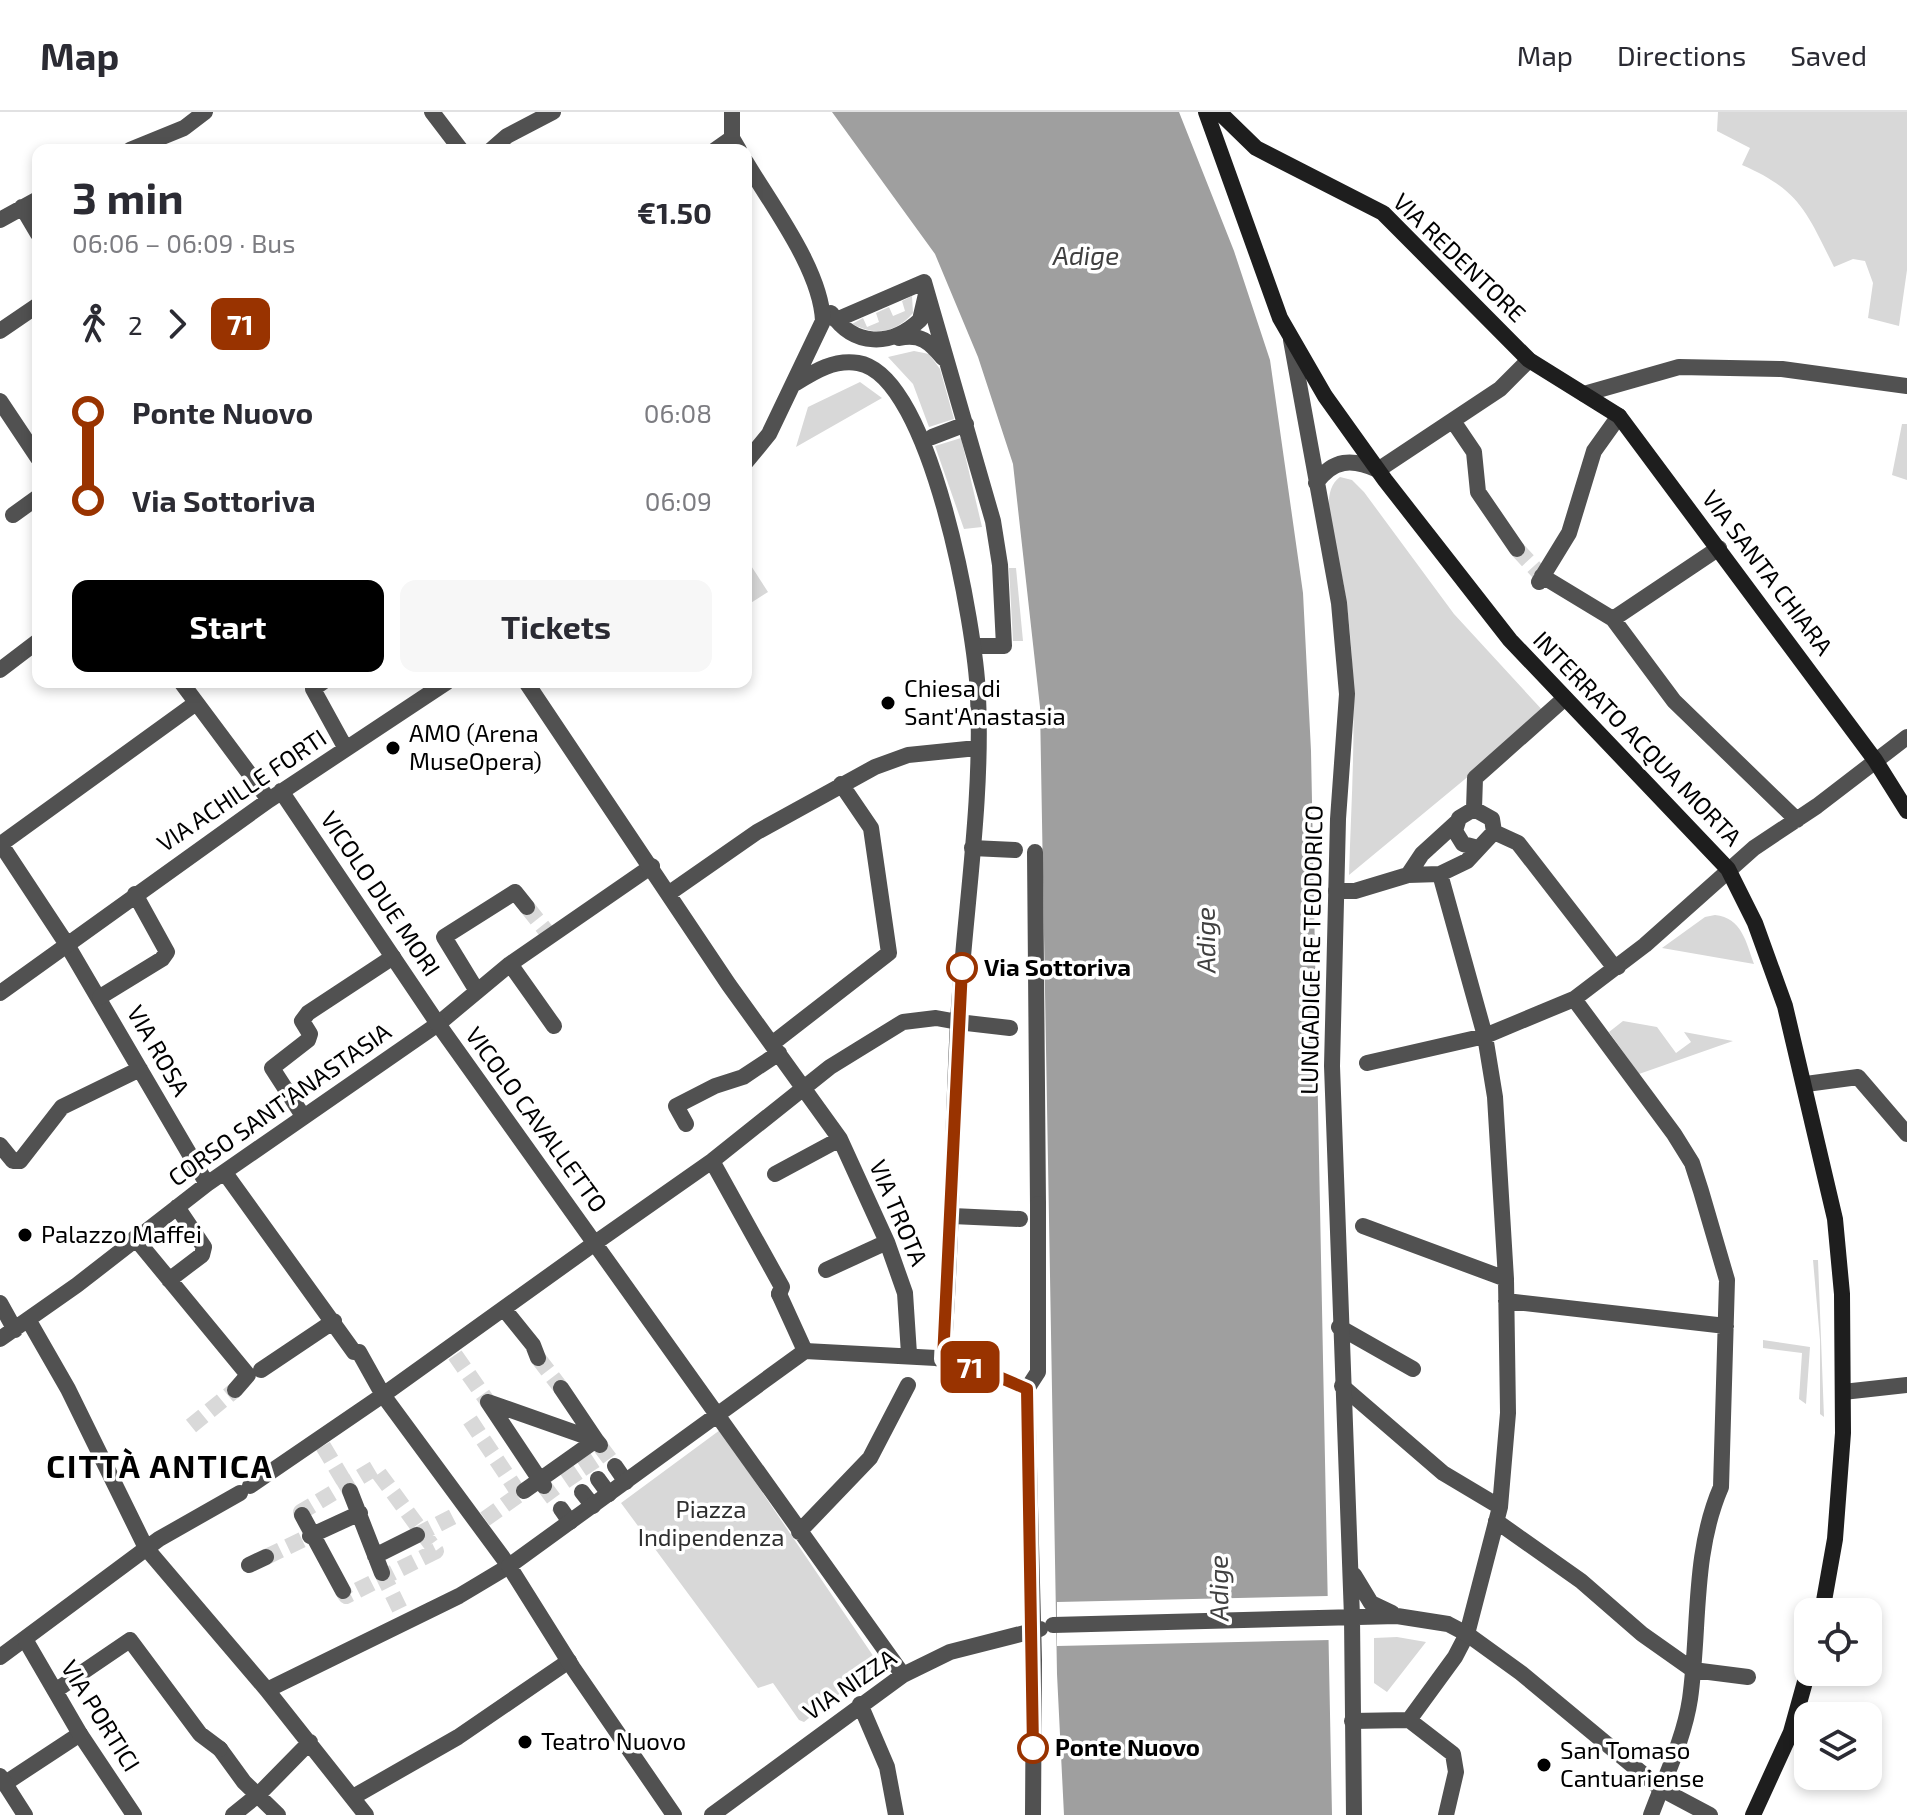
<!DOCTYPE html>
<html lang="en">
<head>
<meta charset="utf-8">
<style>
  :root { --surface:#fff; --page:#f7f7f7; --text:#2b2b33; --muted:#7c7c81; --line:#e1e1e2; --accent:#000 }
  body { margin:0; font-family:"Exo 2",sans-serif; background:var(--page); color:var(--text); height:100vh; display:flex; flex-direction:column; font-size:30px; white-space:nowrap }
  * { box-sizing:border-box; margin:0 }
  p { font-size:26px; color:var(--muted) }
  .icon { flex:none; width:44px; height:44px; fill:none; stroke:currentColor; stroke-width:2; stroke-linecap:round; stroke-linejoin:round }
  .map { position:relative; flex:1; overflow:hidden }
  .panel { position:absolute; left:32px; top:32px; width:720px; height:544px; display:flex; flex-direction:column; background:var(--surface); border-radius:16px; box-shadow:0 4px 12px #0003 }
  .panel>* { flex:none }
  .badge { padding:0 16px; border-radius:12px; font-size:28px; line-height:52px }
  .controls { position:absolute; left:1794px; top:1486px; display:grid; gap:16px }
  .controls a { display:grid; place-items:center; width:88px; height:88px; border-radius:16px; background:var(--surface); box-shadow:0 4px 12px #0003; font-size:40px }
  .map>.badge { position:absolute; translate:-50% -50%; box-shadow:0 0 0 4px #fff }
  .legs { display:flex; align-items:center; gap:12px; height:88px; padding:0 40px; font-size:26px }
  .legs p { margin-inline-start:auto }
  .head { display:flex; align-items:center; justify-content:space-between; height:136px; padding:0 40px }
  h1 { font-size:44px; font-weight:700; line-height:60px }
  .primary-button { display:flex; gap:16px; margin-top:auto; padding:16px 40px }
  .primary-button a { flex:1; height:92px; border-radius:16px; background:var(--accent); color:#fff; font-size:32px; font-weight:700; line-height:92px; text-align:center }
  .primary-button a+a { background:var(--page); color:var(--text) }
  ul { padding:0 40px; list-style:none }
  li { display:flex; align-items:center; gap:28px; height:88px; font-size:30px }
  li i { display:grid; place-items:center; width:12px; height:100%; margin:0 10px; background:currentColor }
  li i::after { content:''; width:20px; height:20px; margin:-10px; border:6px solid; border-radius:50%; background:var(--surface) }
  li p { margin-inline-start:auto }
  li:first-child i { background:linear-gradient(#0000 50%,currentColor 0) }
  li:last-child i { background:linear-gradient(currentColor 50%,#0000 0) }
  header { display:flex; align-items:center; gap:48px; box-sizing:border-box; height:112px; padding:0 40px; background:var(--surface); border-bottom:2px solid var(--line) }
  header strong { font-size:38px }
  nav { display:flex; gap:44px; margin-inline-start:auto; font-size:28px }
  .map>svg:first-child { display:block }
  .green { fill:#d8d8d8 }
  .water { fill:#9f9f9f }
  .pier { fill:#fff }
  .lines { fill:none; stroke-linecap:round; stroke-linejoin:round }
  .pedestrian-tunnel { stroke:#d9d9d9; stroke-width:16; stroke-dasharray:16 8; stroke-linecap:butt }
  .minor-tunnel { stroke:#d9d9d9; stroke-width:16; stroke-dasharray:16 8; stroke-linecap:butt }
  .pedestrian { stroke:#515151; stroke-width:16 }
  .minor { stroke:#515151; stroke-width:16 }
  .tertiary { stroke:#515151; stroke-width:16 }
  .secondary { stroke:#1e1e1e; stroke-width:16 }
  .line-1-casing { stroke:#fff; stroke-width:18 }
  .line-1 { stroke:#930; stroke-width:12 }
  .poi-dot { fill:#000; stroke:#fff; stroke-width:3 }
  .stop-1-dot { fill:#fff; stroke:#930; stroke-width:4 }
  .labels { text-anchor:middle; stroke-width:7; stroke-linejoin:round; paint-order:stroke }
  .street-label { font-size:24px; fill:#000; stroke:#fff }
  .poi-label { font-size:24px; fill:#000; stroke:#fff; text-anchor:start }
  .stop-label { font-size:24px; font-weight:bold; fill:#000; stroke:#fff; text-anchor:start }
  .park-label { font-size:24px; fill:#2f2f2f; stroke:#fff }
  .water-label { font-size:26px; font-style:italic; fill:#404040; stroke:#fff }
  .district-label { font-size:32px; font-weight:bold; letter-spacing:2px; fill:#000; stroke:#fff }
</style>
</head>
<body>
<header>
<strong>Map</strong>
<nav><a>Map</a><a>Directions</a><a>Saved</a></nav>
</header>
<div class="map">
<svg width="1907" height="1703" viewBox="0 0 1907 1703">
  <rect width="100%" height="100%" fill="#fff"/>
  <path class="green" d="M1718,0H1907V158L1899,214L1868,206L1873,171L1865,149L1853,147L1834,155C1807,101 1800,78 1742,53L1750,36L1717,19Z
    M912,184L913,201C896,221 875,224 852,212L863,206L867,215L879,210L876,201L889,195L893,204L905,199L902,189Z
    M914,239L929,242L940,257L954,307L929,315L913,272L888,245Z
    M860,270L882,286L796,335L808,295Z
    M1902,312H1907V368L1892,363Z
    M961,326L982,415L964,417L935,334Z
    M1340,365L1352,368L1364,380L1454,502L1545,601L1349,763C1352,665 1360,566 1343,469C1338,443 1315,382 1340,365Z
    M746,446L768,480L746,494Z
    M1009,456H1016L1023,529H1013Z
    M1715,803C1742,806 1746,830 1754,852L1662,836L1705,805Z
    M1623,909L1657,915L1676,941L1691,930L1684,920L1733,929L1639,962L1609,920Z
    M1813,1148H1818L1824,1305L1820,1302V1228Z
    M1763,1228L1810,1235L1806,1292L1799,1287L1802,1241L1763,1236Z
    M720,1318L878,1551L804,1610L799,1608L773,1571L758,1576L621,1391Z
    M1397,1525L1426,1530L1387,1580L1374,1571V1526Z"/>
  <path class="water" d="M832,0H1179L1234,139L1270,248L1303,481L1311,639L1332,1703H1064L1057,1562L1040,595L1013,352L978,245L935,142Z"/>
  <path class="pier" d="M1328,1484L1330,1528L1057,1534V1490Z"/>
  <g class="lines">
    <path class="pedestrian-tunnel" d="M527,795L550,824
      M455,1243L488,1290
      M538,1246L561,1276
      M470,1308L522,1386
      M191,1314L235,1278
      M323,1334L348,1376
      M600,1334L615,1354
      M584,1346L598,1367
      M567,1358L582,1380
      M544,1374L561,1397
      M302,1403L301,1400L375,1356L436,1439L346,1484L343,1479
      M485,1407L524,1379
      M417,1423L458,1402
      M266,1445L310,1424
      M382,1461L406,1510"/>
    <path class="minor-tunnel" d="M1517,437L1542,464"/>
    <path class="pedestrian" d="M831,201C854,235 891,235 920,208L926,182
      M836,208L924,170L993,409L1000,453L1004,534H975
      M899,226C920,221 930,230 943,246
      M932,325L966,312
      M972,736L1015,738
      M1035,740L1038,1092
      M66,831L207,1072
      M510,852L554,914
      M477,879L444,825L515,780L527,795
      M958,910L1010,916
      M303,1004L272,956L308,928L310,922L302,909L308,901L393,845
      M0,1033L13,1049H20L62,995L140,957
      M225,1061L354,1240H359L383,1283L595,1131
      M952,1104L1020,1107
      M135,1126L248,1263L235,1278
      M169,1168L202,1143L204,1135L177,1095
      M779,1182L805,1239
      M0,1191L15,1218
      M504,1197L533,1233L538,1246
      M29,1209L68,1277L146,1436L267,1578L366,1703
      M0,1227L77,1173L207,1072L438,912L510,852L652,754
      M261,1258L334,1209
      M561,1276L596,1328
      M488,1290L596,1328
      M488,1290L544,1374
      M615,1354L626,1370
      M598,1367L609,1382
      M250,1374L383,1283L509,1454L459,1484L267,1578
      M350,1379L382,1461
      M524,1379L596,1328L600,1333
      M582,1380L593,1394
      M561,1397L570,1410
      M302,1403L343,1479
      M310,1424L360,1401
      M375,1444L417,1423
      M249,1453L266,1445
      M0,1545L159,1427L240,1381
      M220,1637L244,1670L278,1703
      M4,1672L80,1622
      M353,1685L458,1625L569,1549
      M233,1703L259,1682L310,1630"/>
    <path class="minor" d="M432,0L461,38
      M732,0V26L739,38
      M130,38L184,16L205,0
      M491,38L507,24L553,0
      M715,38L732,26
      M746,50C772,94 821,158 823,209L769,322L746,350
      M22,95L38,122
      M0,108L38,87
      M0,219L38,193
      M796,271C815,259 835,247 858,251C932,263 976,520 978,584C983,692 964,802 958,910C952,1022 952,1135 943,1247
      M1584,282L1679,255L1782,257L1907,274
      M0,289L38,346
      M1453,309L1474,340L1478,380L1517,437
      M1378,358L1500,277L1529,248
      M13,403L38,385
      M1542,464L1613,507L1674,589L1797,708
      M1539,470L1569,421L1594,339L1619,304
      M1613,507L1719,436
      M0,558L38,529
      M181,570L269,688
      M323,570L313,577L346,637
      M526,570L729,873L840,1027L887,1130L905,1181L909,1242
      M281,679L438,912L903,1563
      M1474,697L1475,666L1565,586
      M1494,720L1518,731L1611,851L1618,855
      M0,731L66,831
      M1,732L196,591
      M1408,763L1422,742L1456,711
      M1336,779H1355L1408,763L1440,762L1467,749L1494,720L1492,707L1474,697L1459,706L1455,719L1463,732L1478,736
      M668,782L757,720L875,655L908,643L977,636
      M0,881L269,688L447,570
      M100,885L162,847L167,840L135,782
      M1574,887L1674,1022L1692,1051L1701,1079L1727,1168L1721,1375C1692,1442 1700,1516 1690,1587C1684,1627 1665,1665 1651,1703
      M773,931L889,841L871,716L841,672
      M1367,951L1485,924L1574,887L1645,833L1754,736L1817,694L1907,625
      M1806,972L1858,965L1907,1022
      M686,1012L676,994L715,974L743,965L779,941
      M712,1049L782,1175L779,1182
      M775,1062L840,1027
      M1363,1114L1506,1167
      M595,1131L712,1049L830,955L903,910L936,906L958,910
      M826,1158L887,1130
      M1506,1189L1726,1214
      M1339,1215L1413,1257
      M1342,1274L1443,1361L1500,1395
      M1027,1277L1034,1548L1033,1703
      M1027,1277L1038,1260V1092
      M1843,1280L1907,1273
      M1496,1409L1581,1469L1642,1522L1693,1558L1748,1565
      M799,1420L870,1346L908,1273
      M26,1529L80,1622L134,1703
      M55,1579L130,1528L200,1622L220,1637
      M860,1592L887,1655L896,1703
      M1409,1608L1455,1545L1467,1522L1500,1395L1508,1301L1506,1167L1495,985L1485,924L1440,762
      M1352,1609L1409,1608L1453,1642L1456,1660L1446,1703
      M0,1664L25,1703
      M674,1703L573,1556L509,1454L805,1239L936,1246L985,1259L1027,1277
      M712,1703L903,1563L950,1540L1040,1517"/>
    <path class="tertiary" d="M1291,228L1339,491L1347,582L1338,707L1332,954L1352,1505L1354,1703
      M1316,371C1333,347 1352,346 1378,358
      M1354,1463L1371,1491L1392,1501
      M1053,1513L1397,1504L1448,1512L1467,1522L1521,1561L1661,1677L1710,1703"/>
    <path class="secondary" d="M1206,0L1280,206L1325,284L1385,368L1510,528L1728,757L1755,811L1785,894L1835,1107L1842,1182L1843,1321L1835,1427L1822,1500
      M1219,0L1256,36L1383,101L1529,248L1619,304L1875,648L1907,699
      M1753,1703L1791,1620L1808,1559"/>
  </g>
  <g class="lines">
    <g class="line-1-casing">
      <path id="line-1" d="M962,856L943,1247L985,1259L1027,1277L1033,1636"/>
    </g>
    <use href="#line-1" class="line-1"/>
  </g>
  <g class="poi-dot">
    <circle cx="888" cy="591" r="8"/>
    <circle cx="393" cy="636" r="8"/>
    <circle cx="25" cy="1123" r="8"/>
    <circle cx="525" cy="1630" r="8"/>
    <circle cx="1544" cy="1653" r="8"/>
  </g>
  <g class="stop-1-dot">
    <circle cx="962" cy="856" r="14"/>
    <circle cx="1033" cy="1636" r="14"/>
  </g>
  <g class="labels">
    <g class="street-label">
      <text transform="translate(1459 146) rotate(44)" y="8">VIA REDENTORE</text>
      <text transform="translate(1767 461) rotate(53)" y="8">VIA SANTA CHIARA</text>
      <text transform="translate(1637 627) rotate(46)" y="8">INTERRATO ACQUA MORTA</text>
      <text transform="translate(242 679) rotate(-34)" y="8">VIA ACHILLE FORTI</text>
      <text transform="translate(380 782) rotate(56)" y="8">VICOLO DUE MORI</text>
      <text transform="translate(1312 838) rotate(-89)" y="8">LUNGADIGE RE TEODORICO</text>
      <text transform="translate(158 939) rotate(60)" y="8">VIA ROSA</text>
      <text transform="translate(280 993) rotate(-35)" y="8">CORSO SANT'ANASTASIA</text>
      <text transform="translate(536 1008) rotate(54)" y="8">VICOLO CAVALLETTO</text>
      <text transform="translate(898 1101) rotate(67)" y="8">VIA TROTA</text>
      <text transform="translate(850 1573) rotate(-34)" y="8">VIA NIZZA</text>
      <text transform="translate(100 1604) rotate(58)" y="8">VIA PORTICI</text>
    </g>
    <g class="poi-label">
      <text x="904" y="585">Chiesa di<tspan x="904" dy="28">Sant'Anastasia</tspan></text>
      <text x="409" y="630">AMO (Arena<tspan x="409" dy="28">MuseOpera)</tspan></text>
      <text x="41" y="1131">Palazzo Maffei</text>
      <text x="541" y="1638">Teatro Nuovo</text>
      <text x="1560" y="1647">San Tomaso<tspan x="1560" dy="28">Cantuariense</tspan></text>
    </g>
    <g class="stop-label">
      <text x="984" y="864">Via Sottoriva</text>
      <text x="1055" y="1644">Ponte Nuovo</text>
    </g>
    <g class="park-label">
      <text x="711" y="1406">Piazza<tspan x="711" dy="28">Indipendenza</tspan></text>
    </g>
    <g class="water-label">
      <text x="1086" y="153">Adige</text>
      <text transform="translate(1206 828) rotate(-91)" y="9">Adige</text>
      <text transform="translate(1219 1476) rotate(-91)" y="9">Adige</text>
    </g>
    <g class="district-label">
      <text x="160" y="1366">CITTÀ ANTICA</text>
    </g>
  </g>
</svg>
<div class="controls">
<a><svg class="icon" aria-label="locate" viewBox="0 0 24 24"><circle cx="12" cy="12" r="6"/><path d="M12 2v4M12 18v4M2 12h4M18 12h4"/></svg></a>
<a><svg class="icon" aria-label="layers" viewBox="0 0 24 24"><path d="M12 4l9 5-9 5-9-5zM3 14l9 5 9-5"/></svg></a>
</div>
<b class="badge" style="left:970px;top:1255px;background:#930;color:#fff">71</b>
<section class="panel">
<div class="head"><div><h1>3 min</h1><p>06:06 – 06:09 · Bus</p></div><b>€1.50</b></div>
<div class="legs"><svg class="icon" aria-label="walk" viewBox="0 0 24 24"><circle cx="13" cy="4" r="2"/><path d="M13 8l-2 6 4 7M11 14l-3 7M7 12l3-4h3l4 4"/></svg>2<svg class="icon" aria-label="forward" viewBox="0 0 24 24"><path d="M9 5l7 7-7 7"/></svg><b class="badge" style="background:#930;color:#fff">71</b></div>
<ul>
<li><i style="color:#930"></i><b>Ponte Nuovo</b><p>06:08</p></li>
<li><i style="color:#930"></i><b>Via Sottoriva</b><p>06:09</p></li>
</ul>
<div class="primary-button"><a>Start</a><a>Tickets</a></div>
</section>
</div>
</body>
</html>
